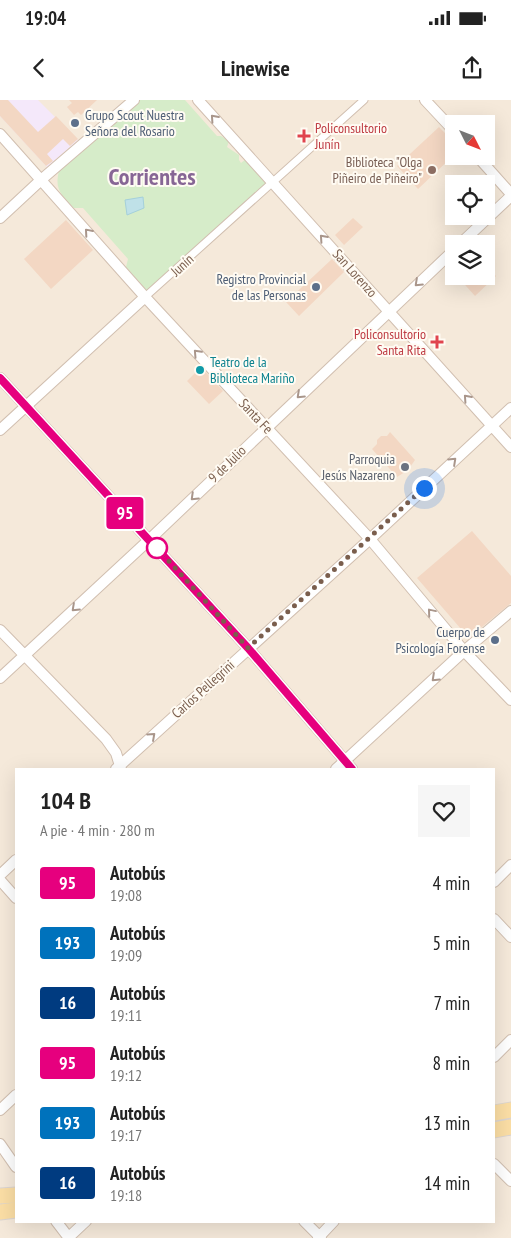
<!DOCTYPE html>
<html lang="es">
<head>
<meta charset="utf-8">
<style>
  :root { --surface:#fff; --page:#f6f6f6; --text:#222; --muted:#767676 }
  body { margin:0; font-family:"PT Sans Narrow",sans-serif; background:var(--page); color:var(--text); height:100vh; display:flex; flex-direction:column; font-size:19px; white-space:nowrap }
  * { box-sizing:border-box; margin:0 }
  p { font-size:16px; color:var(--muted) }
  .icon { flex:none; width:28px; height:28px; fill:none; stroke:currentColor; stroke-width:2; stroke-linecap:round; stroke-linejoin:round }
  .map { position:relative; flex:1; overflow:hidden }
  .details { position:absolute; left:15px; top:668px; width:480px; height:455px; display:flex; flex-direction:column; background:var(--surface); border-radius:0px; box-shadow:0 5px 20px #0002 }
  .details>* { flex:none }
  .badge { padding:0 10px; border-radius:4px; font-size:18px; line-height:32px }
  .needle { width:32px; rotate:132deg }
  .tools { position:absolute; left:445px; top:15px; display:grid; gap:10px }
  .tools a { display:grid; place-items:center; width:50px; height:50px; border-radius:0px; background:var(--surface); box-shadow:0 5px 20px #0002; font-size:25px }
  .you { position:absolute; width:25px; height:25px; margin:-12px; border:4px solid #fff; border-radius:50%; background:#1a73e8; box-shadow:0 0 0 8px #1a73e833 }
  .map>.badge { position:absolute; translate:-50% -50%; box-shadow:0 0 0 2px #fff }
  .round { display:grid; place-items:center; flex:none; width:52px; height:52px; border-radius:0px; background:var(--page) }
  .overview { display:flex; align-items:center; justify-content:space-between; height:85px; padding:0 25px }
  h1 { font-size:24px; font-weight:700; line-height:38px }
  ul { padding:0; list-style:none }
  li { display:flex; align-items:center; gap:15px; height:60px; padding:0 25px }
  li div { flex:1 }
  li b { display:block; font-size:19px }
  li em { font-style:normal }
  li .badge { min-width:55px; font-weight:700; text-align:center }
  .status { display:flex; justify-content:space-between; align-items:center; height:35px; padding:0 25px; background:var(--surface); direction:ltr }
  .status svg { height:14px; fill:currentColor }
  header { display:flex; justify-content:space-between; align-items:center; height:65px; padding:0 25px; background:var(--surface); font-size:22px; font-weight:700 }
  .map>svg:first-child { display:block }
  .residential { fill:#f5e9da; fill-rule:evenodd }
  .education { fill:#f4e8fa }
  .green { fill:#d6ecc9 }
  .water { fill:#bfe1e8; stroke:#a5d0da }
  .building { fill:#f3d7c3 }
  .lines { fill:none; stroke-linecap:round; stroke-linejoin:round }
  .pedestrian-casing { stroke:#d1bfb0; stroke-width:9 }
  .minor-casing { stroke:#d1bfb0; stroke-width:12 }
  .primary-casing { stroke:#dcd5d1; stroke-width:17 }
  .pedestrian { stroke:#fff; stroke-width:7 }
  .minor { stroke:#fff; stroke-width:10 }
  .primary { stroke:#fbdea5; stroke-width:15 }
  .oneway { stroke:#a9968b }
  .line-casing { stroke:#fff; stroke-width:11 }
  .line { stroke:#e6007e; stroke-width:8 }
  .walk { stroke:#7a5e4d; stroke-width:5; stroke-dasharray:0 9 }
  .service-dot { fill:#5c6f8a; stroke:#fffbf3; stroke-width:2 }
  .health-dot { fill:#e0444e; stroke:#fffbf3; stroke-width:2 }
  .education-dot { fill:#8d6e63; stroke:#fffbf3; stroke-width:2 }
  .culture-dot { fill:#0f9aa8; stroke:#fffbf3; stroke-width:2 }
  .worship-dot { fill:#6b7280; stroke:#fffbf3; stroke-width:2 }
  .stop-dot { fill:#fff; stroke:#e6007e; stroke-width:2.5 }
  .labels { text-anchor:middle; stroke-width:4; stroke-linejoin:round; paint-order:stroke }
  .service-label { font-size:14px; fill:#4e5e75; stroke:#fffbf3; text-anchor:end }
  .health-label { font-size:14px; fill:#be3a42; stroke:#fffbf3; text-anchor:start }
  .education-label { font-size:14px; fill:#785e54; stroke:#fffbf3; text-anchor:end }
  .street-label { font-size:14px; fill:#7a5e4d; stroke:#fffbf3 }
  .culture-label { font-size:14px; fill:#0d838f; stroke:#fffbf3; text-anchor:start }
  .worship-label { font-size:14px; fill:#5b616d; stroke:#fffbf3; text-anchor:end }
  .town-label { font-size:24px; font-weight:bold; fill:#876695; stroke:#fffbf3 }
</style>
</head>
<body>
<div class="status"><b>19:04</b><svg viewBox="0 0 49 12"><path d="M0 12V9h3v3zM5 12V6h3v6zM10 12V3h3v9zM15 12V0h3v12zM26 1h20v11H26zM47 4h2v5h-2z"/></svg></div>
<header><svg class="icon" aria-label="back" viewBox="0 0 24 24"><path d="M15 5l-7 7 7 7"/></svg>Linewise<svg class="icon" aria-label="share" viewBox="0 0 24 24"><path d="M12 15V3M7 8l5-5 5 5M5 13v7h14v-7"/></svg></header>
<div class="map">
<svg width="511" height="1138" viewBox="0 0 511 1138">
  <rect width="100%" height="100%" fill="#fdf7ec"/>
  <path class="residential" d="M0,0H511V1138H0ZM454,24H486V56H454ZM454,84H486V116H454ZM454,144H486V176H454ZM16,669H494V1121H16Z"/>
  <path class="education" d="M0,0H38L78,40L47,67L0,16Z"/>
  <path class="green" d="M138,0H185L217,36H221L229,41L227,47L239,55V60L241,63L246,59L269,85L149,193L126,167L128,159L83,108H74C62,95 54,90 59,71Z"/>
  <path class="water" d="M143,97L144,108L127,115L125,100Z"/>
  <path class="building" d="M0,0H8L38,32L56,16L78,39L70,46L63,39L47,54L53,61L46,66L0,16Z
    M69,0H97L81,15L78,12L74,15L67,7L72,3Z
    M439,27L454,42V55L418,89L397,66Z
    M353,118L363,127L344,145L335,135Z
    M66,120L93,150L51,189L24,159Z
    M332,159L344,172L299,216L286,202Z
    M486,166L496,176L475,196L457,176H486Z
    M201,267L223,291L209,304L187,281Z
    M390,332L415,360L408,370L397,377L372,349L377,344V340L381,336H387Z
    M472,431L511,476V503L471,536H467L417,478Z"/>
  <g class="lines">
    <g class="pedestrian-casing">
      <path id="pedestrian" d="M145,197L364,0"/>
    </g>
    <g class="minor-casing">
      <path id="minor" d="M198,0L511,347
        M425,0L454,31
        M0,34L145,197L370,439L464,551L511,600
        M477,56L511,94
        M0,118L42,79L134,0
        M460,144L511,96
        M0,278L248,548L352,669
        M0,330L145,197
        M0,530L106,639L116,653L121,669
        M0,578L150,439L454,150
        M116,669L370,439L511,308
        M336,669L464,551L511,511
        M0,775L16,760
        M0,780L16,798
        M494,782L511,765
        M494,819L511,837
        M494,957L511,940
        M0,1010L16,995
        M0,1044L16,1067
        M494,1064L511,1081
        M56,1121L69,1138
        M304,1121L321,1138
        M68,1138L86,1121
        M318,1138L334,1121"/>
    </g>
    <g class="primary-casing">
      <path id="primary" d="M494,1013L511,1010
        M494,1030L511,1027
        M0,1096L16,1095
        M0,1112L16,1110"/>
    </g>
    <use href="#pedestrian" class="pedestrian"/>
    <use href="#minor" class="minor"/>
    <use href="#primary" class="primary"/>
  </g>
  <defs><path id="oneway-chevron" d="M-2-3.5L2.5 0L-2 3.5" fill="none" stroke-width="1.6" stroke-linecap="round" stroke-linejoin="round" transform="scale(1.25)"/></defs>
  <g class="oneway">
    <use href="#oneway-chevron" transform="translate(214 18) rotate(-132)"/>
    <use href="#oneway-chevron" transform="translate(88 132) rotate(-131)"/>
    <use href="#oneway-chevron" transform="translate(323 138) rotate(-132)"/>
    <use href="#oneway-chevron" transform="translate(418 183) rotate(137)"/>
    <use href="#oneway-chevron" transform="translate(197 253) rotate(-133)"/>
    <use href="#oneway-chevron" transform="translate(300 295) rotate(137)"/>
    <use href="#oneway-chevron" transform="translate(467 298) rotate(-132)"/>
    <use href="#oneway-chevron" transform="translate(453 361) rotate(-43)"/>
    <use href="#oneway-chevron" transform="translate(194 397) rotate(136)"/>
    <use href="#oneway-chevron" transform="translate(75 508) rotate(137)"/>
    <use href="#oneway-chevron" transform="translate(431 512) rotate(-130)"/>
    <use href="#oneway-chevron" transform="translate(435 578) rotate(137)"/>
    <use href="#oneway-chevron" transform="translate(152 636) rotate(-42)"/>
  </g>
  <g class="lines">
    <g class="line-casing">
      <path id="line" d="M0,278L248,548L352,669"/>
    </g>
    <use href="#line" class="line"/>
    <path class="walk" d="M157,448L248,548L424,388"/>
  </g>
  <g class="service-dot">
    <circle cx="75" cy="23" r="5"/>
    <circle cx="316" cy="187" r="5"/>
    <circle cx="495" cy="540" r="5"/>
  </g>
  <g class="health-dot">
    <path d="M301.5 28.5h5v5h5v5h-5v5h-5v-5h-5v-5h5z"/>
    <path d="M434.5 234.5h5v5h5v5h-5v5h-5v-5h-5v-5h5z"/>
  </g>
  <circle class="education-dot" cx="432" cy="70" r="5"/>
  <circle class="culture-dot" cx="200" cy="270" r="5"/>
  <circle class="worship-dot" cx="405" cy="367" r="5"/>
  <circle class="stop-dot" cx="157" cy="448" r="10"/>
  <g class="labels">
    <g class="service-label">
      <text x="85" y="20" text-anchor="start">Grupo Scout Nuestra<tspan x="85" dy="16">Señora del Rosario</tspan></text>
      <text x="306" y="184">Registro Provincial<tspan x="306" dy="16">de las Personas</tspan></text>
      <text x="485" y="537">Cuerpo de<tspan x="485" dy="16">Psicología Forense</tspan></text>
    </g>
    <g class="health-label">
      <text x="315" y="33">Policonsultorio<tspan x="315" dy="16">Junín</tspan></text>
      <text x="426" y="239" text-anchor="end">Policonsultorio<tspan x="426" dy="16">Santa Rita</tspan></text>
    </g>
    <g class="education-label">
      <text x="422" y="67">Biblioteca "Olga<tspan x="422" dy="16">Piñeiro de Piñeiro"</tspan></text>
    </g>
    <g class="street-label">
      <text transform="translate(182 165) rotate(-42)" y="5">Junín</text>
      <text transform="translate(355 173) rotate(48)" y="5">San Lorenzo</text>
      <text transform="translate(256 316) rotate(47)" y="5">Santa Fe</text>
      <text transform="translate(227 364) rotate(-44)" y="5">9 de Julio</text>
      <text transform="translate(203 589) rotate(-42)" y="5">Carlos Pellegrini</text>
    </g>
    <g class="culture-label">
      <text x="210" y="267">Teatro de la<tspan x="210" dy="16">Biblioteca Mariño</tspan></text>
    </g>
    <g class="worship-label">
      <text x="395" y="364">Parroquia<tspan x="395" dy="16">Jesús Nazareno</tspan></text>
    </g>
    <g class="town-label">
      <text x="152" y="85">Corrientes</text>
    </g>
  </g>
</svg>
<div class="tools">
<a><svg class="needle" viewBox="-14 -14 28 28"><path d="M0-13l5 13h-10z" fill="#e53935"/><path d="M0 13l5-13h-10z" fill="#767676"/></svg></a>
<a><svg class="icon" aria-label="locate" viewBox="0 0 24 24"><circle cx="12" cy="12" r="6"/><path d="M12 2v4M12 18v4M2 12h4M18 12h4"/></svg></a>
<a><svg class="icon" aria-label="layers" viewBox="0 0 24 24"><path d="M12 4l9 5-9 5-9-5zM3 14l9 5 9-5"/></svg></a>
</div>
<div class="you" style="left:424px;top:388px"></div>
<b class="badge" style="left:125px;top:413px;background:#e6007e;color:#fff">95</b>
<section class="details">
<div class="overview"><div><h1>104 B</h1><p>A pie · 4 min · 280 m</p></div><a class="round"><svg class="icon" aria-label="heart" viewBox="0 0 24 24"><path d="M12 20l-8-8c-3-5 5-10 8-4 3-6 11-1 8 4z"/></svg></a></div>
<ul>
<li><span class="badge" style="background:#e6007e;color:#fff">95</span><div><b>Autobús</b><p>19:08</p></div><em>4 min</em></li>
<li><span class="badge" style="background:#0072bc;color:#fff">193</span><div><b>Autobús</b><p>19:09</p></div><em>5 min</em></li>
<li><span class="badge" style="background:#003b80;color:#fff">16</span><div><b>Autobús</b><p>19:11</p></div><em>7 min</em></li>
<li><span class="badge" style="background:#e6007e;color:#fff">95</span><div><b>Autobús</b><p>19:12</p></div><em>8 min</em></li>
<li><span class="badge" style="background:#0072bc;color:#fff">193</span><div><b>Autobús</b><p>19:17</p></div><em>13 min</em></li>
<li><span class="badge" style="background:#003b80;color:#fff">16</span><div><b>Autobús</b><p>19:18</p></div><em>14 min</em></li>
</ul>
</section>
</div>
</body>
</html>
